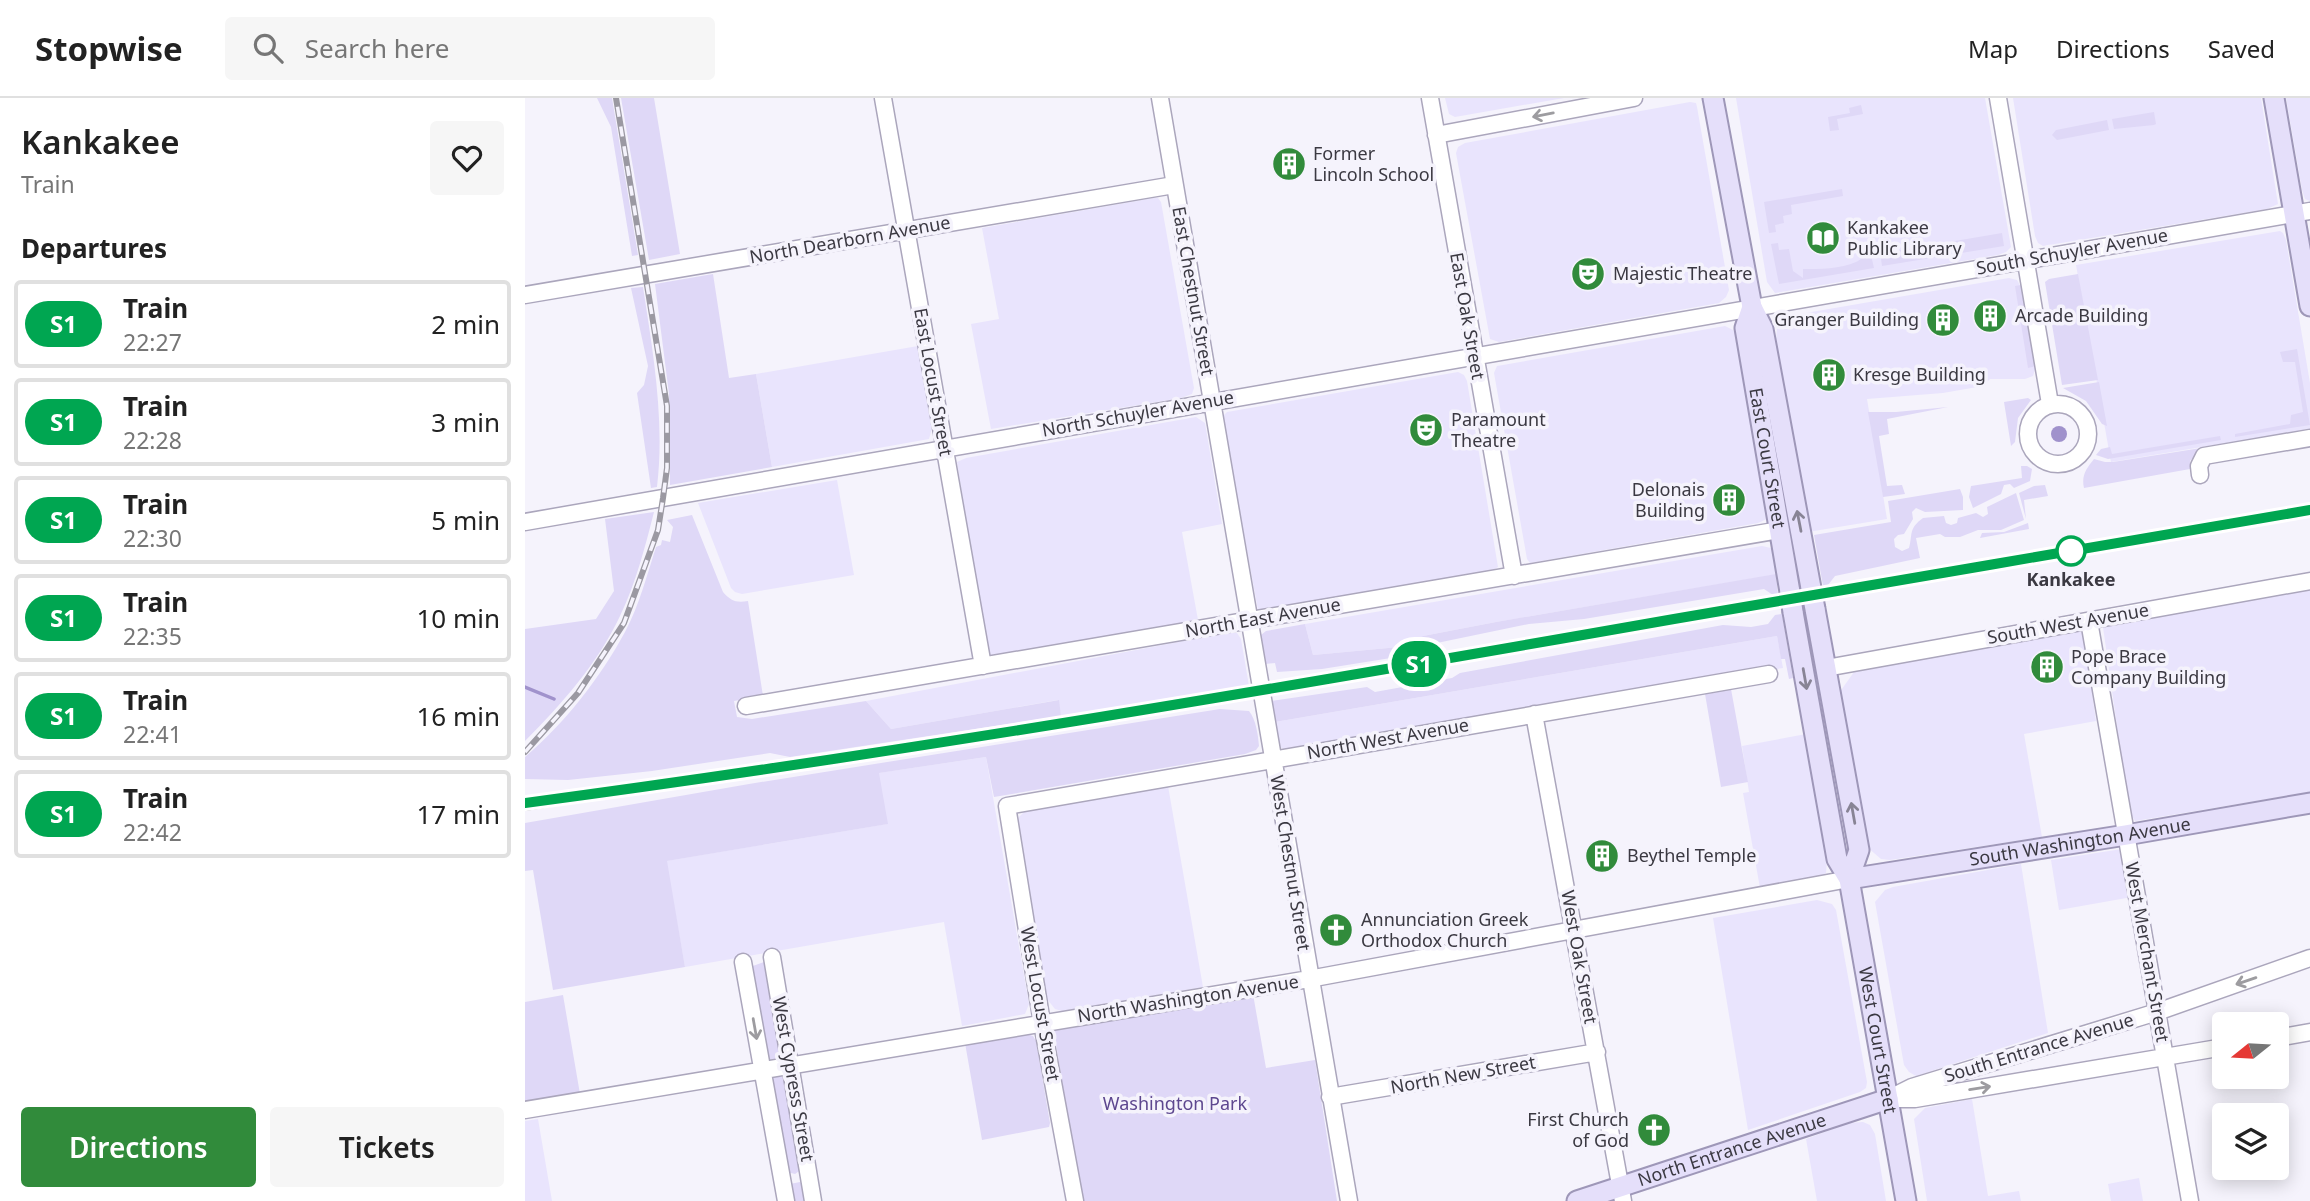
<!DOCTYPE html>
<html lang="en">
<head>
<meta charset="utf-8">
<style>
  :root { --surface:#fff; --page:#f6f6f6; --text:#222; --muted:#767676; --line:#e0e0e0; --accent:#318b3b }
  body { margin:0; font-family:"Noto Sans",sans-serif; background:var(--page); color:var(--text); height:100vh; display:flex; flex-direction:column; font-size:26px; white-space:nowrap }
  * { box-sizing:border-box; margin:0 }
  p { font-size:23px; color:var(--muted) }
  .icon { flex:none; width:38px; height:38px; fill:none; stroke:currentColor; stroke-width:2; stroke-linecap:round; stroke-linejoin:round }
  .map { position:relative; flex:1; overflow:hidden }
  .panel { display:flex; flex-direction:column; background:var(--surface); width:525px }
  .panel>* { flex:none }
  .badge { padding:0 14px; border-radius:23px; font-size:24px; line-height:46px }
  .needle { width:46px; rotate:252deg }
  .fabs { position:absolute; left:1687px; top:914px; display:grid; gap:14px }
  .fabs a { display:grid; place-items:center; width:77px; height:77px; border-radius:7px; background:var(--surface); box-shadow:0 4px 18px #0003; font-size:35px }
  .map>.badge { position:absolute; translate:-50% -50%; box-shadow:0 0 0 4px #fff }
  h2 { padding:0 21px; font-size:26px; line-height:63px }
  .round { display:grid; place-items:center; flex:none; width:74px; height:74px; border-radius:7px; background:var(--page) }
  .head { display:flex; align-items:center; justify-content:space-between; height:119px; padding:0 21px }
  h1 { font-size:33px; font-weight:600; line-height:52px }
  .cta { display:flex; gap:14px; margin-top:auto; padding:14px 21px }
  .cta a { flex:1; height:80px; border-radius:7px; background:var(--accent); color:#fff; font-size:28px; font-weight:600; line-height:80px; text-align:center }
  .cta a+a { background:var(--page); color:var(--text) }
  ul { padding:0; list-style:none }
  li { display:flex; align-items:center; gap:21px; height:88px; margin:0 14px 10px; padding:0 7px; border:4px solid var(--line); border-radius:7px }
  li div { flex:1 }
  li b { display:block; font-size:26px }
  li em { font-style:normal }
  li .badge { min-width:77px; font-weight:700; text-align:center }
  header { display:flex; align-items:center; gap:42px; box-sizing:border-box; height:98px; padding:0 35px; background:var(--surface); border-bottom:2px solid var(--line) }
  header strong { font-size:33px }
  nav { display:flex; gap:38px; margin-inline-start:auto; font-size:24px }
  .search { width:490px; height:63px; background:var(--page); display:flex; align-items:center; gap:18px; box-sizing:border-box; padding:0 24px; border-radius:7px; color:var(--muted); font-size:26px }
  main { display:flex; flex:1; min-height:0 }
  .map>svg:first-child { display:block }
  .built { fill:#e9e4fd }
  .green { fill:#dfd8f7 }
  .water { fill:#a092cc }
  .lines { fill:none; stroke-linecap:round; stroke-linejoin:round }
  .stream { stroke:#a092cc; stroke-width:3.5 }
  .minor-casing { stroke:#aba6bc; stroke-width:19 }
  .major-casing { stroke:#9e97b8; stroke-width:23 }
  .minor { stroke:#fff; stroke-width:16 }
  .major { stroke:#e5dffa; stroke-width:19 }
  .rail-casing { stroke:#9b99a2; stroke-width:6 }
  .rail { stroke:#f5f3fc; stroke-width:3.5; stroke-dasharray:10; stroke-linecap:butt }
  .major-bridge-casing { stroke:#9e97b8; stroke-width:23; stroke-linecap:butt }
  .major-bridge { stroke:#e5dffa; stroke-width:19 }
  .oneway { stroke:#9d9ca0 }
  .oneway2 { stroke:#888495 }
  .line-casing { stroke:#fff; stroke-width:16 }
  .line { stroke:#00a651; stroke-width:10 }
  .stop-dot { fill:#fff; stroke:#00a651; stroke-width:3.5 }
  .labels { text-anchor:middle; stroke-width:7; stroke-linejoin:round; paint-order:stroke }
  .poi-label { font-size:18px; fill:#3b3942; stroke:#f5f3fc; text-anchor:start }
  .street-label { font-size:18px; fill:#3b3942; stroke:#f5f3fc }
  .stop-label { font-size:18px; font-weight:bold; fill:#3b3942; stroke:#f5f3fc }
  .park-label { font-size:18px; fill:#5d478f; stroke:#f5f3fc }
</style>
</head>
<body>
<header>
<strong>Stopwise</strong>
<div class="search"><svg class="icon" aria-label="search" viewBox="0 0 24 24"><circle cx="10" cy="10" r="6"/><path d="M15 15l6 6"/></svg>Search here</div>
<nav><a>Map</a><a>Directions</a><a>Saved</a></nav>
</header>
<main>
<section class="panel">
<div class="head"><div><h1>Kankakee</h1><p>Train</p></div><a class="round"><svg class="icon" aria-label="heart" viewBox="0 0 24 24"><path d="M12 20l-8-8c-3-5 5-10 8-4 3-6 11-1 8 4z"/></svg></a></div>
<h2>Departures</h2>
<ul>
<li><span class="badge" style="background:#00a651;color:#fff">S1</span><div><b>Train</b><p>22:27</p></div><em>2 min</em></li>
<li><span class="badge" style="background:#00a651;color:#fff">S1</span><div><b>Train</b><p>22:28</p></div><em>3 min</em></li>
<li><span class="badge" style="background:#00a651;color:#fff">S1</span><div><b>Train</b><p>22:30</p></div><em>5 min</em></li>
<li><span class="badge" style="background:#00a651;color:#fff">S1</span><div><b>Train</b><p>22:35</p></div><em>10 min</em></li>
<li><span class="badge" style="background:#00a651;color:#fff">S1</span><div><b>Train</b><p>22:41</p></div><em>16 min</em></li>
<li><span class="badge" style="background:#00a651;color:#fff">S1</span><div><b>Train</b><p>22:42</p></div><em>17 min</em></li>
</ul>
<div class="cta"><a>Directions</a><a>Tickets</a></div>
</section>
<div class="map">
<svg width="1785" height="1103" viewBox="0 0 1785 1103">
  <rect width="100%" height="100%" fill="#f5f3fc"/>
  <path class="built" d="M920,0H1039L930,19L924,16Z
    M1211,0H1460L1486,149L1481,154L1473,157L1250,195L1242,184Z
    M1488,0H1736L1753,106L1742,111L1518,148L1513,145L1510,138Z
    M1761,0H1785V103L1780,101L1777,92Z
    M1165,4L1171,5L1172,9L1204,192L1201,199L1194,205L974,244L965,241L931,55L933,49L940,45Z
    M629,100H633L636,104L669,290L667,296L656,300L466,331L446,226L474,221L457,130Z
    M1755,133L1758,135L1761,142L1785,285V331L1586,364L1551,167Z
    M1484,180L1492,182L1498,193L1511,268L1508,278L1500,281H1465L1458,288L1418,295L1342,301L1362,421L1283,434L1251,242L1252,230L1258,221L1269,217Z
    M1200,228L1208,232L1210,235L1242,421L1233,425L1005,465L1002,461L969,275L972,268Z
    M393,248L407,330L404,341L247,369L231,276Z
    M933,274L939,277L942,283L973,469L968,472L737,513L733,512L698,322L699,317L702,314Z
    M671,319L680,325L697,426L657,434L673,522L470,559L465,558L461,553L432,364L441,360Z
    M312,382L329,477L217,496L210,494L206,490L173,405Z
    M1237,448L1246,450L1251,455L1254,476L971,524L898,538L874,549L788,557L780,526Z
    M1785,491V694L1610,723L1604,713L1578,529L1582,526Z
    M1558,531L1571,623L1499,636L1517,739L1365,762L1356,761L1342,749L1314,595L1329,574L1336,569Z
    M706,534L712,535L716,541L724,588L536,618L533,602L366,631L341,603Z
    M1252,538L1258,570L760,652L755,649L753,643L750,624Z
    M1281,636L1302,761L1301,775L1296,778L1235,790L1218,695L1224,694L1217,648Z
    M461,659L504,906L500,916L437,928L419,824L160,869L141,763L362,726L353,675Z
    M643,688L678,889L537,913L530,911L522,901L521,893L492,725L494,719L502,711Z
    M1597,751L1607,799L1534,812L1526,762Z
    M1496,766L1523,935L1391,978L1384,974L1379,967L1350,804L1360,792L1368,789Z
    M1292,802L1307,806L1311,812L1342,984L1341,990L1335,994L1223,1032L1188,820Z
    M1447,1001L1463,1098L1494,1093L1496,1103H1402L1389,1021L1400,1010Z
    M13,1021L27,1103H0V1023Z
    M1338,1024L1345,1027L1350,1036L1361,1103H1292L1281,1041L1324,1025Z
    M1614,1080L1618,1103H1586L1583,1086Z"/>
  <path class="green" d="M72,0H87L113,157L107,158L86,29Z
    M96,0H129L155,156L124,162Z
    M1336,7L1338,16L1312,21L1314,32L1305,33L1303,19L1325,15L1324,10Z
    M1629,14L1631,26L1629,27L1589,31L1587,21Z
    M1582,22L1584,32L1532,42L1527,37L1531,32Z
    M1317,91L1318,98L1266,107L1267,116L1258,118L1259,125L1250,127L1251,134L1244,135L1239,104Z
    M1477,135L1479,148L1357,168L1355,153L1364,151L1365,154Z
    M1253,145L1254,152L1264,151L1268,173L1278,180V171C1294,171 1316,171 1331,164C1337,161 1338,158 1346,157L1349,170L1254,186L1246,146Z
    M188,176L204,280L231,276L247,369L145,387L144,296L130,186Z
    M1553,176L1573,282L1537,287L1520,184L1524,181Z
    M1496,187L1511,268L1503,270L1490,188Z
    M118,189C128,254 140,323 132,389L126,390L112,295L119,287L123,268L106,190Z
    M1772,251L1785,327L1710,339V336L1765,326L1766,317L1778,314L1770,264H1758L1755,254Z
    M1574,284L1582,328L1577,326L1561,303L1538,290Z
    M1503,300L1506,302L1493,320L1490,344L1486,348L1479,304Z
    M1423,309L1362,321L1364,336L1354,338L1362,388L1377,387L1380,396L1358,399L1343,314H1371Z
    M1695,338L1696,342L1583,361L1571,357L1576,351L1585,349L1587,356Z
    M1676,350L1665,363V371L1559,390C1556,377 1562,370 1569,361L1580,364H1588Z
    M1496,368H1502L1507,371L1505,383L1489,390L1485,386L1479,387L1476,396L1448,410L1444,399L1446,388L1497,380Z
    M1520,387L1523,398L1499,402L1501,421L1494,395L1509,388Z
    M1435,391L1438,399V412L1400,414L1391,410L1387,414L1388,421L1379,436L1373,437L1369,441L1370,449L1377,453L1384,450C1388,436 1383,431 1398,420L1419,418L1421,425L1426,427L1432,425L1433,420L1451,415L1458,419L1463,416L1462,409L1491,395L1499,422L1476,432H1453L1435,439H1420L1415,436L1391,440L1395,460L1310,478L1303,487L1298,488L1289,437L1366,424L1363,403Z
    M129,414C120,449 111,485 95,518C73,565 37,606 0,643V531L71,521L89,493L80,421Z
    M167,417L198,494C206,503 211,505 223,503L238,598L209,603L212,619L227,621L341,603L366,631L534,602L536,618L265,659L245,655L127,673L43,682L0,681V659C40,625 75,580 100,534C114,508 122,477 131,449L136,447L137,442L145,444L148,429L142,422Z
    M1503,425L1504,431L1455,440L1457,435L1479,434Z
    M1251,476L1253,496L1248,497L1239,491L1059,521L1004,526L907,546L891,556L797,571L752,574L750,565L740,566L736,537L741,533L780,526L788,557L874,549L898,538L971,524Z
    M1257,516L1268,580L1264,581L1260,561H1256L1252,538L750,624L746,603L842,589L850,594L927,580L935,575L1198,527L1226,529L1243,526L1250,517Z
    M1206,591L1223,684L1196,689L1180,596Z
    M695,611L724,613C731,622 733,636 734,648L731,652L720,656L469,699L461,659L354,675L363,726L142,763L160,869L28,892L8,772L0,773V725L224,686Z
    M239,864L242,865L258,957C255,963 248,965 241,963L225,869Z
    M728,896L741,970L790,962L812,1103H557L528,928Z
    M38,897L55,996L0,1004V904Z
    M502,936L508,938L511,943L525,1025L524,1029L457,1042L440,945Z
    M253,977L261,981L277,1071L270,1076L262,1074L246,978Z
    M275,1084L278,1086L284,1103H264L265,1086Z"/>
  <path class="water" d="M1526 336a8 8 0 1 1 16 0a8 8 0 1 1-16 0Z"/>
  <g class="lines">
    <path class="stream" d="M0,589L29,601"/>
    <g class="minor-casing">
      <path id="minor" d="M358,0L458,568
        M635,0L824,1103
        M905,0L989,478
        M1473,0L1525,306
        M911,37L1109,0
        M0,197L649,87
        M1503 336a30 30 0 1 1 60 0a30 30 0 1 1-60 0Z
        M1675,377L1674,368L1679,358L1785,340
        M0,424C595,321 1189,212 1785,113
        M1564,523L1665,1103
        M1301,570L1785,483
        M221,608L1255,432
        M1009,616L1098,1103
        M247,859L288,1103
        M218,864L261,1103
        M1752,940L1785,934
        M805,999L1072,954
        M1363,1001L1387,989L1632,914L1785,860
        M1369,1001H1390L1699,949
        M0,1012L784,881L1324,781
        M550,1103L517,925L482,708L1244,576"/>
    </g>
    <g class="major-casing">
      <g id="major">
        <path d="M1188,0L1227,209L1238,231L1286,490"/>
        <path d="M1749,0L1785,208"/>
        <path id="s1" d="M1227,209L1220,230L1265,494"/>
        <path d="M1290,511L1334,752L1324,781"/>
        <path id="s2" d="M1268,514L1312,761L1324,781L1381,1103"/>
        <path id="s3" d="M1324,781L1601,737L1785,705"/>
        <path id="s4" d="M1052,1103L1363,1001"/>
      </g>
    </g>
    <use href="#minor" class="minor"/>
    <use href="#major" class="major"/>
    <g class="rail-casing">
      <path id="rail" d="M0,654L53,595L99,525L133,432L138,400L142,370V308L91,0
        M0,710L737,593L1785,412"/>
    </g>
    <use href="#rail" class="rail"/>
    <g class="major-bridge-casing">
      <path id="major-bridge" d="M1286,490L1290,511
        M1265,494L1268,514"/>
    </g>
    <use href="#major-bridge" class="major-bridge"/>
  </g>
  <defs><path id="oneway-shaft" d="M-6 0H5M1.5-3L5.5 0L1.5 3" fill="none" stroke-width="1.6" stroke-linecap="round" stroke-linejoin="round" transform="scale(1.75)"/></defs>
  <g class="oneway">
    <use href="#oneway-shaft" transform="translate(1018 17) rotate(169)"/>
    <use href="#oneway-shaft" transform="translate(1721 883) rotate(161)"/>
    <use href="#oneway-shaft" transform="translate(230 931) rotate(80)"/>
    <use href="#oneway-shaft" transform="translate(1455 990) rotate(-9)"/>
  </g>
  <g class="oneway2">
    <use href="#oneway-shaft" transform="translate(1274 423) rotate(-101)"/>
    <use href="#oneway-shaft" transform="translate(1280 581) rotate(80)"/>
    <use href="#oneway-shaft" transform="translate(1328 715) rotate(-100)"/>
  </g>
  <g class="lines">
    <g class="line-casing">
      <path id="line" d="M0,705C384,654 767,588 1149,521C1361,484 1573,449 1785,412"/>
    </g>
    <use href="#line" class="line"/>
  </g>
  <defs>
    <g id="building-disc" transform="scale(1.75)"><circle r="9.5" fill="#318b3b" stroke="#f5f3fc"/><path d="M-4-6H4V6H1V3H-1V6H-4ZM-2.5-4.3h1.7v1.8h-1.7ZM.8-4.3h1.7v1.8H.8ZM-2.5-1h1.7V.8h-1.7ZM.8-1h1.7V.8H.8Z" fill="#fff"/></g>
    <g id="library-disc" transform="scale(1.75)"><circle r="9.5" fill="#318b3b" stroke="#f5f3fc"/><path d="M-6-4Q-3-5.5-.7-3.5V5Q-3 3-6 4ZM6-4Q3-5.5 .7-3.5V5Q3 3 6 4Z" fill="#fff"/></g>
    <g id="theatre-disc" transform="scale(1.75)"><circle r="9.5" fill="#318b3b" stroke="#f5f3fc"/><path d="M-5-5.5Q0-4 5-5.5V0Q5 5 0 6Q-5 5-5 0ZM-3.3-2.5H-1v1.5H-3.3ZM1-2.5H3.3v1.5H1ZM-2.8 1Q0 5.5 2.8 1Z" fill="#fff"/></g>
    <g id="church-disc" transform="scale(1.75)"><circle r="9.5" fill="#318b3b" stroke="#f5f3fc"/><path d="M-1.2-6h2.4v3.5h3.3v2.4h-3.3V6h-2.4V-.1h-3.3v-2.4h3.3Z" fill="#fff"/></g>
  </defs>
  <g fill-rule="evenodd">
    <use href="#building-disc" x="764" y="66"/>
    <use href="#library-disc" x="1298" y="140"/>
    <use href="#theatre-disc" x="1063" y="176"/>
    <use href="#building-disc" x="1465" y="218"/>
    <use href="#building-disc" x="1418" y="222"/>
    <use href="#building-disc" x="1304" y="277"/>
    <use href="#theatre-disc" x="901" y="332"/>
    <use href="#building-disc" x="1204" y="402"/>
    <use href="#building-disc" x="1522" y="569"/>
    <use href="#building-disc" x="1077" y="758"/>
    <use href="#church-disc" x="811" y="832"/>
    <use href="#church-disc" x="1129" y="1032"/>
  </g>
  <circle class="stop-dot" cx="1546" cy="453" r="14"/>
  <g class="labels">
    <g class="poi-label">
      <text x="788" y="62">Former<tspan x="788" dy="21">Lincoln School</tspan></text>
      <text x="1322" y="136">Kankakee<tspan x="1322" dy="21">Public Library</tspan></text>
      <text x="1088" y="182">Majestic Theatre</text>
      <text x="1490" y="224">Arcade Building</text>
      <text x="1394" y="228" text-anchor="end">Granger Building</text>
      <text x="1328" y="283">Kresge Building</text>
      <text x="926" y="328">Paramount<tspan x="926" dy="21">Theatre</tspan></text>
      <text x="1180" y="398" text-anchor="end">Delonais<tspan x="1180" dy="21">Building</tspan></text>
      <text x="1546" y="565">Pope Brace<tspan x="1546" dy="21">Company Building</tspan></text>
      <text x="1102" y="764">Beythel Temple</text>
      <text x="836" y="828">Annunciation Greek<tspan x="836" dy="21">Orthodox Church</tspan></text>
      <text x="1104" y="1028" text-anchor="end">First Church<tspan x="1104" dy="21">of God</tspan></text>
    </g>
    <g class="street-label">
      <text transform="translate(325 142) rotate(-10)" y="6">North Dearborn Avenue</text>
      <text transform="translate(1547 154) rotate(-10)" y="6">South Schuyler Avenue</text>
      <text transform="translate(668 193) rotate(80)" y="6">East Chestnut Street</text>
      <text transform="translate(942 218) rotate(80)" y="6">East Oak Street</text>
      <text transform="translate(408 284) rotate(80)" y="6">East Locust Street</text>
      <text transform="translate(613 316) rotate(-10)" y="6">North Schuyler Avenue</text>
      <text dy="6" stroke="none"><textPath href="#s1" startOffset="154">East Court Street</textPath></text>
      <text transform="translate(738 520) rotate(-10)" y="6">North East Avenue</text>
      <text transform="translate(1543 526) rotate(-10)" y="6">South West Avenue</text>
      <text transform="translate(863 641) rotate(-10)" y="6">North West Avenue</text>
      <text dy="6" stroke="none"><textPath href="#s3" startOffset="234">South Washington Avenue</textPath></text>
      <text transform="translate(765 765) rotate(81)" y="6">West Chestnut Street</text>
      <text transform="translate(1622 854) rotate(80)" y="6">West Merchant Street</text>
      <text transform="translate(1054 859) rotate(80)" y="6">West Oak Street</text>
      <text transform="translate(663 901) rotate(-9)" y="6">North Washington Avenue</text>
      <text transform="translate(515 906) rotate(80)" y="6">West Locust Street</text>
      <text dy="6" stroke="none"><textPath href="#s2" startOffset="438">West Court Street</textPath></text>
      <text transform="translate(1514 950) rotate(-17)" y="6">South Entrance Avenue</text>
      <text transform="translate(938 977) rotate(-10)" y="6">North New Street</text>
      <text transform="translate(268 981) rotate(80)" y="6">West Cypress Street</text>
      <text dy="6" stroke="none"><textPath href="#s4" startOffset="163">North Entrance Avenue</textPath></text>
    </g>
    <g class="stop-label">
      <text x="1546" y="488">Kankakee</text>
    </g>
    <g class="park-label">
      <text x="650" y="1012">Washington Park</text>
    </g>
  </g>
</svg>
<div class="fabs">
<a><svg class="needle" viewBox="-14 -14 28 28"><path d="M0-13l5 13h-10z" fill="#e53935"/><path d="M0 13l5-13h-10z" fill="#767676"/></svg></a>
<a><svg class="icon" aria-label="layers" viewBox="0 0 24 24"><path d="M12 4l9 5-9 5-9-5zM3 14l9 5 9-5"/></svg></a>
</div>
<b class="badge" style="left:894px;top:566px;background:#00a651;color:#fff">S1</b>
</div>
</main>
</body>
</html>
